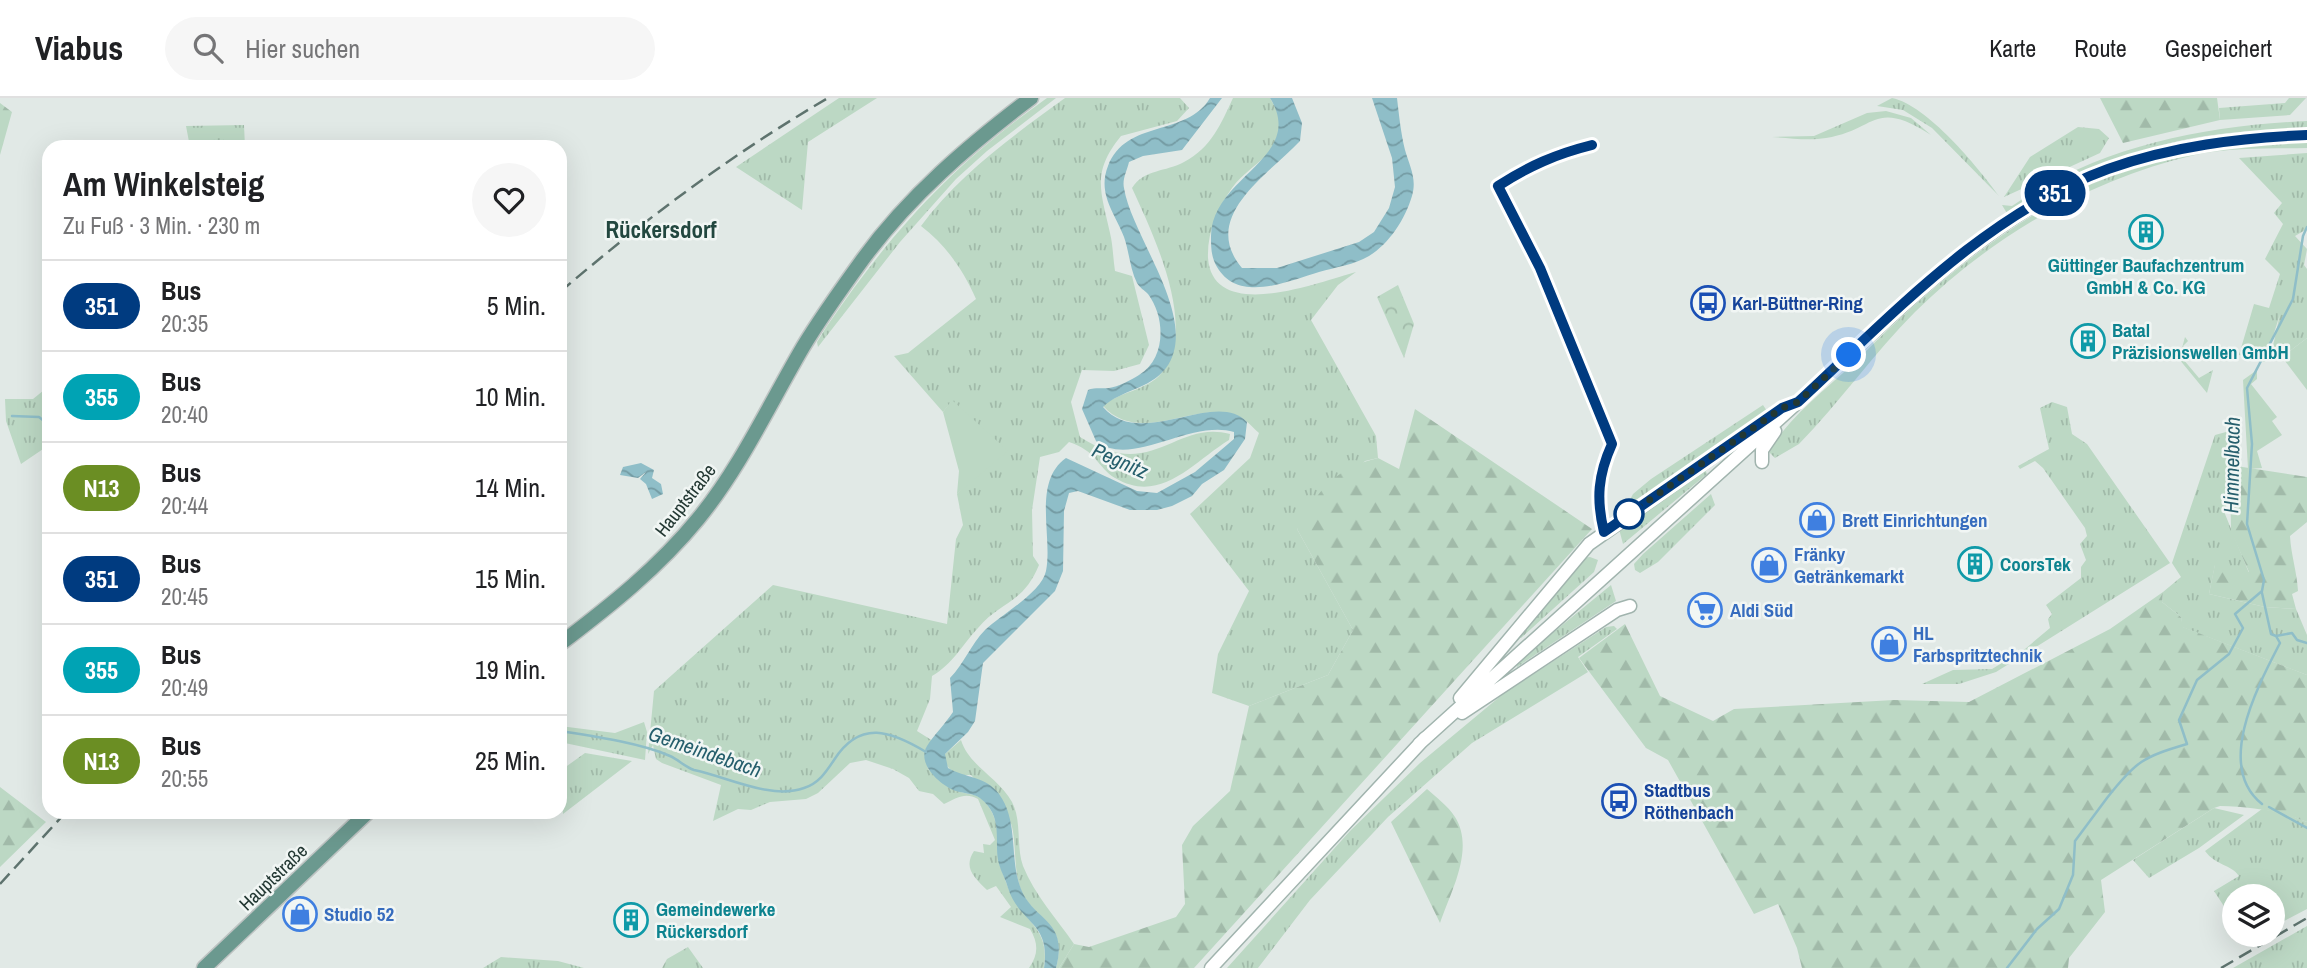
<!DOCTYPE html>
<html lang="de">
<head>
<meta charset="utf-8">
<style>
  :root { --surface:#fff; --page:#f6f6f6; --text:#202124; --muted:#757577; --line:#e0e0e0 }
  body { margin:0; font-family:"Archivo Narrow",sans-serif; background:var(--page); color:var(--text); height:100vh; display:flex; flex-direction:column; font-size:26px; white-space:nowrap }
  * { box-sizing:border-box; margin:0 }
  p { font-size:23px; color:var(--muted) }
  .icon { flex:none; width:38px; height:38px; fill:none; stroke:currentColor; stroke-width:2; stroke-linecap:round; stroke-linejoin:round }
  .map { position:relative; flex:1; overflow:hidden }
  .panel { position:absolute; left:42px; top:42px; width:525px; height:679px; display:flex; flex-direction:column; background:var(--surface); border-radius:21px; box-shadow:0 7px 28px #0002 }
  .panel>* { flex:none }
  .badge { padding:0 14px; border-radius:23px; font-size:24px; line-height:46px }
  .buttons { position:absolute; left:2222px; top:786px; display:grid; gap:14px }
  .buttons a { display:grid; place-items:center; width:63px; height:63px; border-radius:50%; background:var(--surface); box-shadow:0 7px 28px #0002; font-size:35px }
  .you { position:absolute; width:35px; height:35px; margin:-18px; border:5px solid #fff; border-radius:50%; background:#1a73e8; box-shadow:0 0 0 10px #1a73e833 }
  .map>.badge { position:absolute; translate:-50% -50%; box-shadow:0 0 0 4px #fff }
  .round { display:grid; place-items:center; flex:none; width:74px; height:74px; border-radius:37px; background:var(--page) }
  .summary { display:flex; align-items:center; justify-content:space-between; height:119px; padding:0 21px }
  h1 { font-size:33px; font-weight:800; line-height:52px }
  ul { padding:0; list-style:none }
  li { display:flex; align-items:center; gap:21px; height:91px; padding:0 21px; border-top:2px solid var(--line) }
  li div { flex:1 }
  li b { display:block; font-size:26px }
  li em { font-style:normal }
  li .badge { min-width:77px; font-weight:700; text-align:center }
  header { display:flex; align-items:center; gap:42px; box-sizing:border-box; height:98px; padding:0 35px; background:var(--surface); border-bottom:2px solid var(--line) }
  header strong { font-size:33px }
  nav { display:flex; gap:38px; margin-inline-start:auto; font-size:24px }
  .search { width:490px; height:63px; background:var(--page); display:flex; align-items:center; gap:18px; box-sizing:border-box; padding:0 24px; border-radius:38px; color:var(--muted); font-size:26px }
  .map>svg:first-child { display:block }
  .grass { fill:url(#grass-tufts) }
  .forest { fill:url(#forest-firs) }
  .park { fill:url(#park-crowns) }
  .garden { fill:#bcd8c4 }
  .water { fill:url(#water-waves) }
  .lines { fill:none; stroke-linecap:round; stroke-linejoin:round }
  .stream { stroke:#8fbec8; stroke-width:2.5 }
  .secondary-casing { stroke:#a1b4ae; stroke-width:15 }
  .primary-casing { stroke:#bdc3c2; stroke-width:17 }
  .secondary { stroke:#fff; stroke-width:12 }
  .primary { stroke:#6b998f; stroke-width:14 }
  .rail { stroke:#5e736e; stroke-width:2.5; stroke-dasharray:14 7; stroke-linecap:butt }
  .line-casing { stroke:#fff; stroke-width:16 }
  .line { stroke:#003b80; stroke-width:10 }
  .walk { stroke:#233833; stroke-width:7; stroke-dasharray:0 12.6 }
  .stop-dot { fill:#fff; stroke:#003b80; stroke-width:3.5 }
  .labels { text-anchor:middle; stroke-width:5; stroke-linejoin:round; paint-order:stroke }
  .culture-label { font-size:19px; font-weight:bold; fill:#0d838f; stroke:#f1f6f4; text-anchor:start }
  .transit-label { font-size:19px; font-weight:bold; fill:#164399; stroke:#f1f6f4; text-anchor:start }
  .street-label { font-size:19px; fill:#233833; stroke:#f1f6f4 }
  .shop-label { font-size:19px; font-weight:bold; fill:#366cbe; stroke:#f1f6f4; text-anchor:start }
  .water-label { font-size:21px; font-style:italic; fill:#255e6c; stroke:#f1f6f4 }
  .quarter-label { font-size:23px; font-weight:bold; fill:#22473f; stroke:#f1f6f4 }
</style>
</head>
<body>
<header>
<strong>Viabus</strong>
<div class="search"><svg class="icon" aria-label="search" viewBox="0 0 24 24"><circle cx="10" cy="10" r="6"/><path d="M15 15l6 6"/></svg>Hier suchen</div>
<nav><a>Karte</a><a>Route</a><a>Gespeichert</a></nav>
</header>
<div class="map">
<svg width="2307" height="870" viewBox="0 0 2307 870">
  <defs>
    <pattern id="grass-tufts" width="24" height="20" patternUnits="userSpaceOnUse" patternTransform="scale(1.75)"><rect width="24" height="20" fill="#bcd8c4"/><path d="M3 7l-1-3M5 7V3M7 7l1-3M15 17l-1-3M17 17v-4M19 17l1-3" fill="none" stroke="#a1baa9"/></pattern>
    <pattern id="forest-firs" width="22" height="20" patternUnits="userSpaceOnUse" patternTransform="scale(1.75)"><rect width="22" height="20" fill="#bcd8c4"/><path d="M5 1l3.5 6h-7zM16 11l3.5 6h-7z" fill="#a1baa9"/></pattern>
    <pattern id="park-crowns" width="20" height="18" patternUnits="userSpaceOnUse" patternTransform="scale(1.75)"><rect width="20" height="18" fill="#bcd8c4"/><path d="M2 6a3 3 0 1 1 6 0M12 15a3 3 0 1 1 6 0" fill="none" stroke="#a1baa9"/></pattern>
    <pattern id="water-waves" width="16" height="10" patternUnits="userSpaceOnUse" patternTransform="scale(1.75)"><rect width="16" height="10" fill="#8fbec8"/><path d="M0 5q4-4 8 0t8 0" fill="none" stroke="#749ba3"/></pattern>
  </defs>
  <rect width="100%" height="100%" fill="#e1e9e6"/>
  <path class="grass" d="M839,0H877L808,44L802,112L736,69Z
    M1047,0H1056L987,53L956,81L900,144L818,249L817,244L827,228C892,133 952,67 1047,0Z
    M1065,0H1180L1189,10L1177,23L1121,38C1091,75 1101,93 1110,135C1113,147 1113,160 1115,173L1132,178L1149,247L1140,266L1114,273L1082,272L1071,304L1080,339C1152,385 1175,321 1230,336L1229,342C1193,364 1161,407 1115,380C1097,369 1097,353 1069,344L1059,354L1040,359L1032,412L1033,458L1039,467C1023,506 1001,503 978,530C962,547 953,566 932,578L930,601L917,633L933,643L926,650L928,671C937,677 945,686 954,691C970,700 978,691 990,711C1001,728 996,746 999,764C1000,768 1008,790 1010,794C1025,826 1050,829 1044,870H1029C1038,857 1039,846 1030,831L1000,819L1011,809L996,788L987,792C974,779 963,770 974,753L984,755L983,746L990,747L995,742L978,701C965,694 957,700 944,706L933,696L919,693L909,680L893,671L866,662L850,665L818,695L806,701L770,704L751,712L738,711L713,723L721,687L662,665L656,661L653,647L648,656L654,593L773,487L947,526L956,441L963,427L957,396L962,391L952,303L943,314L894,258L908,255L976,201C963,172 947,148 921,128C958,77 1014,37 1065,0Z
    M1233,0H1270C1276,11 1283,21 1280,34C1273,60 1246,70 1232,90C1218,110 1207,134 1208,160C1213,226 1319,184 1356,174L1338,187L1311,222L1376,338L1378,360L1365,363L1297,431L1353,532L1328,577L1249,608L1212,595L1218,556L1249,493L1190,416L1250,360L1259,335C1253,330 1246,321 1238,318C1194,301 1141,349 1103,308C1119,294 1143,293 1159,278C1201,234 1153,136 1132,90C1144,71 1166,74 1184,64C1211,50 1221,26 1233,0Z
    M1892,0C1927,7 1978,69 1999,98L1932,30L1903,12L1877,8Z
    M2289,0H2306L2290,17L2220,22L2219,10L2285,5Z
    M1886,13L1911,20L1931,37C1873,0 1877,32 1826,40C1808,43 1790,40 1772,39L1814,38L1867,15Z
    M2307,23V31C2250,32 2187,35 2134,57C2091,75 2050,97 2008,117L2002,107L2012,108C2100,48 2203,28 2307,23Z
    M244,27L245,49H190L186,28Z
    M2078,29L2099,31L2109,40L2100,55L2004,99L2030,59Z
    M2307,43V50C2270,51 2231,49 2195,57C2090,81 1992,138 1915,214C1874,255 1840,304 1799,346L1775,360L1769,354C1788,319 1828,290 1857,262C1959,160 2074,67 2222,48C2250,44 2279,44 2307,43Z
    M2307,55V131L2295,138L2307,151L2304,167L2307,171V240L2282,259L2273,248L2280,216L2265,264L2239,257L2254,206L2269,210L2280,176L2265,161L2283,126L2274,115L2282,105L2239,60Z
    M2185,239L2188,243L2183,248L2189,256L2183,261L2199,280L2213,272L2207,295L2179,261Z
    M49,288V347L21,366L6,323L5,301H33Z
    M2052,304L2067,309L2072,336L2087,346L2170,465L1996,574L1959,586H1922L1953,572L1992,571L2025,551L2050,530L2048,521L2052,516L2046,507L2081,480V469L2086,462L2080,446L2087,438L2085,430L2043,370L2035,363L2020,371L2018,368L2049,351L2040,310Z
    M1763,307L1769,316L1622,417L1633,396L1651,381Z
    M2226,334L2234,337L2238,351L2236,368L2230,372L2225,416L2249,475L2215,467L2209,496L2265,509L2296,511L2307,537V577L2182,529L2181,519L2162,504L2163,494L2181,479L2172,465L2215,337Z
    M1705,371L1707,376L1623,446L1619,431Z
    M1711,396L1715,407L1658,464L1640,475L1635,472L1634,466L1643,456Z
    M1590,459L1598,462L1594,474L1521,540L1518,538L1583,460Z
    M1611,487L1616,503L1517,569L1516,565Z
    M1614,528L1617,531L1578,559L1588,574L1472,645L1388,719L1310,802L1258,870H1227L1350,733L1420,665L1503,596L1606,529Z
    M644,624L647,634L645,662L560,644V628L615,635Z
    M961,642C969,668 998,679 1012,704C1022,723 1016,748 1023,768C1034,796 1057,821 1074,846L1059,870H1056C1068,822 1035,825 1021,792C1013,773 1017,738 1010,723C1002,707 983,691 971,677C956,678 944,672 945,656Z
    M585,655L632,663L563,716L560,673Z
    M2214,710L2244,717L2199,750L2149,780L2133,762Z
    M2262,711L2287,716L2307,724V811L2273,829V798H2235V825L2214,793L2239,778C2231,766 2216,768 2205,753Z
    M2307,828V870H2233Z
    M688,849L703,870H662L667,861Z
    M501,859L558,863L584,870H483Z"/>
  <path class="forest" d="M2100,0H2217L2220,22L2123,45Z
    M0,5L12,14L0,57Z
    M1415,311L1592,431L1194,870H1059L1074,846L1089,849L1176,819L1185,806L1182,747L1193,728L1230,693L1249,608L1328,577L1353,532L1297,431C1317,393 1335,370 1378,360L1399,371Z
    M2236,368L2307,379V424L2290,438C2291,457 2297,474 2298,493L2292,496L2296,511L2265,509L2209,496L2215,466L2249,474L2231,433L2230,372Z
    M2163,494L2162,504L2181,519L2183,529L2307,577V724C2279,712 2250,709 2220,708L2214,710L2101,782L2105,814L2069,860L2068,870H1802L1797,850L1778,806L1754,816L1668,662L1646,650L1579,560L1625,526L1660,598L1713,623L1734,611L1894,602L1969,604L2110,531Z
    M0,689L46,724L0,769Z
    M1427,691C1436,699 1448,708 1455,719C1475,751 1451,793 1440,825L1391,724Z"/>
  <path class="park" d="M1398,187L1414,226L1404,260L1377,199Z"/>
  <path class="garden" d="M2307,240V292L2282,259Z
    M2257,272V281L2251,286L2277,319L2272,323L2282,337L2257,353L2262,370L2248,371L2243,282Z
    M952,302L1008,353L957,396L959,373L943,314Z"/>
  <path class="water" d="M1210,0H1222L1182,52L1143,58L1129,64C1127,73 1122,81 1124,90C1132,140 1201,222 1166,270C1149,292 1122,291 1103,309C1141,353 1215,290 1247,324L1245,341L1224,372L1202,386L1192,398L1172,408L1157,412H1130L1078,393L1069,395L1064,413L1063,473L1055,493L983,565L975,623L968,634L945,656L948,670C965,680 986,678 999,696C1019,723 1009,761 1021,791C1034,824 1069,821 1056,870H1044C1051,823 1020,827 1008,790C1006,782 1001,774 999,766C994,746 1002,726 988,708C978,695 971,697 956,693C941,688 916,666 927,648C934,637 945,626 953,614L950,580C964,566 971,546 985,532C1001,517 1042,494 1046,473C1053,439 1032,384 1066,360L1137,393L1157,395L1195,374L1234,341V334C1190,321 1131,371 1096,343L1082,311L1088,292C1096,289 1102,291 1109,290C1118,289 1131,282 1139,277C1166,261 1166,220 1148,196C1144,192 1140,190 1137,185C1130,171 1129,153 1124,139C1115,115 1097,96 1108,68C1126,21 1187,39 1210,0Z
    M1270,0H1292L1302,25L1300,43C1268,77 1199,119 1242,170H1277L1359,144L1374,134L1389,110L1395,89L1392,60L1372,0H1397C1399,17 1401,36 1405,52C1410,69 1417,81 1412,98C1405,121 1390,145 1369,158C1354,167 1336,169 1319,174C1288,183 1239,206 1217,169C1211,159 1211,149 1211,138C1212,78 1307,60 1270,0Z
    M641,365L654,372L652,380L661,386L663,396L652,401L646,386L640,381L646,374L638,380L620,377L623,369Z"/>
  <g class="lines">
    <path class="stream" d="M12,318L39,319L44,323H49
      M2262,495L2271,536L2276,538L2292,535L2297,542L2307,545
      M560,633C592,638 641,645 670,658C679,662 685,669 694,672C728,679 771,702 804,690C819,685 826,674 834,662C860,621 891,633 926,654
      M2107,700C2136,663 2143,659 2187,646L2179,622L2197,582L2229,556L2243,530L2235,516L2262,493L2264,482L2247,426L2252,346L2247,290L2293,201L2303,138L2307,129
      M2262,706C2214,668 2259,586 2280,545L2276,538
      M2269,709L2307,730
      M2007,870L2037,831L2059,811L2073,777L2075,743L2107,700"/>
    <g class="secondary-casing">
      <path id="secondary" d="M1762,364V352L1775,333
        M1460,600L1589,446L1779,312
        M1462,615L1617,512L1630,508
        M1419,646C1545,531 1672,418 1798,304C1884,226 1969,135 2075,85C2148,51 2228,40 2307,37
        M1211,870L1425,640"/>
    </g>
    <g class="primary-casing">
      <path id="primary" d="M560,546C610,508 658,470 698,421C740,370 769,307 803,249C821,219 842,190 863,161C909,98 969,47 1031,0
        M204,870L368,714"/>
    </g>
    <use href="#secondary" class="secondary"/>
    <use href="#primary" class="primary"/>
    <path class="rail" d="M560,194C644,122 732,56 828,0
      M0,786L66,714
      M2221,870L2307,820"/>
  </g>
  <g class="lines">
    <g class="line-casing">
      <path id="line" d="M1592,47C1556,56 1529,68 1498,88L1540,170L1612,346C1598,377 1596,401 1604,434L1782,310L1798,304C1891,218 1986,115 2108,71C2173,48 2239,40 2307,37"/>
    </g>
    <use href="#line" class="line"/>
    <path class="walk" d="M1629,416L1782,310L1798,304L1849,257"/>
  </g>
  <defs>
    <g id="building-ring" transform="scale(1.75)"><circle r="9.5" fill="#f1f6f4" stroke="#0f9aa8" stroke-width="1.5"/><path d="M-4-6H4V6H1V3H-1V6H-4ZM-2.5-4.3h1.7v1.8h-1.7ZM.8-4.3h1.7v1.8H.8ZM-2.5-1h1.7V.8h-1.7ZM.8-1h1.7V.8H.8Z" fill="#0f9aa8"/></g>
    <g id="bus-ring" transform="scale(1.75)"><circle r="9.5" fill="#f1f6f4" stroke="#1a4fb4" stroke-width="1.5"/><path d="M-5-6H5V4H4V6H2V4H-2V6H-4V4H-5ZM-3.5-4V0h7V-4ZM-3.5 1.2v1.5H-2V1.2ZM2 1.2v1.5H3.5V1.2Z" fill="#1a4fb4"/></g>
    <g id="shop-ring" transform="scale(1.75)"><circle r="9.5" fill="#f1f6f4" stroke="#3f7fe0" stroke-width="1.5"/><path d="M-5-2.5h2.3a2.7 3.5 0 0 1 5.4 0H5L5.5 6h-11ZM-1.5-2.5h3a1.5 2.3 0 0 0-3 0Z" fill="#3f7fe0"/></g>
    <g id="supermarket-ring" transform="scale(1.75)"><circle r="9.5" fill="#f1f6f4" stroke="#3f7fe0" stroke-width="1.5"/><path d="M-6-5.5h2.5l.6 2H6L4.5 2H-2.5L-4.4-4H-6ZM-1.5 3.2a1.3 1.3 0 1 0 .1 0ZM3 3.2a1.3 1.3 0 1 0 .1 0Z" fill="#3f7fe0"/></g>
  </defs>
  <g fill-rule="evenodd">
    <use href="#building-ring" x="2146" y="134"/>
    <use href="#bus-ring" x="1708" y="205"/>
    <use href="#building-ring" x="2088" y="243"/>
    <use href="#shop-ring" x="1817" y="422"/>
    <use href="#building-ring" x="1975" y="466"/>
    <use href="#shop-ring" x="1769" y="467"/>
    <use href="#supermarket-ring" x="1705" y="512"/>
    <use href="#shop-ring" x="1889" y="546"/>
    <use href="#bus-ring" x="1619" y="703"/>
    <use href="#shop-ring" x="300" y="816"/>
    <use href="#building-ring" x="631" y="822"/>
  </g>
  <circle class="stop-dot" cx="1629" cy="416" r="14"/>
  <g class="labels">
    <g class="culture-label">
      <text x="2146" y="174" text-anchor="middle">Güttinger Baufachzentrum<tspan x="2146" dy="22">GmbH &amp; Co. KG</tspan></text>
      <text x="2112" y="239">Batal<tspan x="2112" dy="22">Präzisionswellen GmbH</tspan></text>
      <text x="2000" y="473">CoorsTek</text>
      <text x="656" y="818">Gemeindewerke<tspan x="656" dy="22">Rückersdorf</tspan></text>
    </g>
    <g class="transit-label">
      <text x="1732" y="212">Karl-Büttner-Ring</text>
      <text x="1644" y="699">Stadtbus<tspan x="1644" dy="22">Röthenbach</tspan></text>
    </g>
    <g class="street-label">
      <text transform="translate(685 402) rotate(-52)" y="7">Hauptstraße</text>
      <text transform="translate(273 779) rotate(-44)" y="7">Hauptstraße</text>
    </g>
    <g class="shop-label">
      <text x="1842" y="429">Brett Einrichtungen</text>
      <text x="1794" y="463">Fränky<tspan x="1794" dy="22">Getränkemarkt</tspan></text>
      <text x="1730" y="519">Aldi Süd</text>
      <text x="1913" y="542">HL<tspan x="1913" dy="22">Farbspritztechnik</tspan></text>
      <text x="324" y="823">Studio 52</text>
    </g>
    <g class="water-label">
      <text transform="translate(1120 363) rotate(24)" y="7">Pegnitz</text>
      <text transform="translate(2232 367) rotate(-89)" y="7">Himmelbach</text>
      <text transform="translate(705 654) rotate(19)" y="7">Gemeindebach</text>
    </g>
    <g class="quarter-label">
      <text x="661" y="140">Rückersdorf</text>
    </g>
  </g>
</svg>
<div class="buttons">
<a><svg class="icon" aria-label="layers" viewBox="0 0 24 24"><path d="M12 4l9 5-9 5-9-5zM3 14l9 5 9-5"/></svg></a>
</div>
<div class="you" style="left:1849px;top:257px"></div>
<b class="badge" style="left:2055px;top:95px;background:#003b80;color:#fff">351</b>
<section class="panel">
<div class="summary"><div><h1>Am Winkelsteig</h1><p>Zu Fuß · 3 Min. · 230 m</p></div><a class="round"><svg class="icon" aria-label="heart" viewBox="0 0 24 24"><path d="M12 20l-8-8c-3-5 5-10 8-4 3-6 11-1 8 4z"/></svg></a></div>
<ul>
<li><span class="badge" style="background:#003b80;color:#fff">351</span><div><b>Bus</b><p>20:35</p></div><em>5 Min.</em></li>
<li><span class="badge" style="background:#00a3b4;color:#fff">355</span><div><b>Bus</b><p>20:40</p></div><em>10 Min.</em></li>
<li><span class="badge" style="background:#6b8e23;color:#fff">N13</span><div><b>Bus</b><p>20:44</p></div><em>14 Min.</em></li>
<li><span class="badge" style="background:#003b80;color:#fff">351</span><div><b>Bus</b><p>20:45</p></div><em>15 Min.</em></li>
<li><span class="badge" style="background:#00a3b4;color:#fff">355</span><div><b>Bus</b><p>20:49</p></div><em>19 Min.</em></li>
<li><span class="badge" style="background:#6b8e23;color:#fff">N13</span><div><b>Bus</b><p>20:55</p></div><em>25 Min.</em></li>
</ul>
</section>
</div>
</body>
</html>
